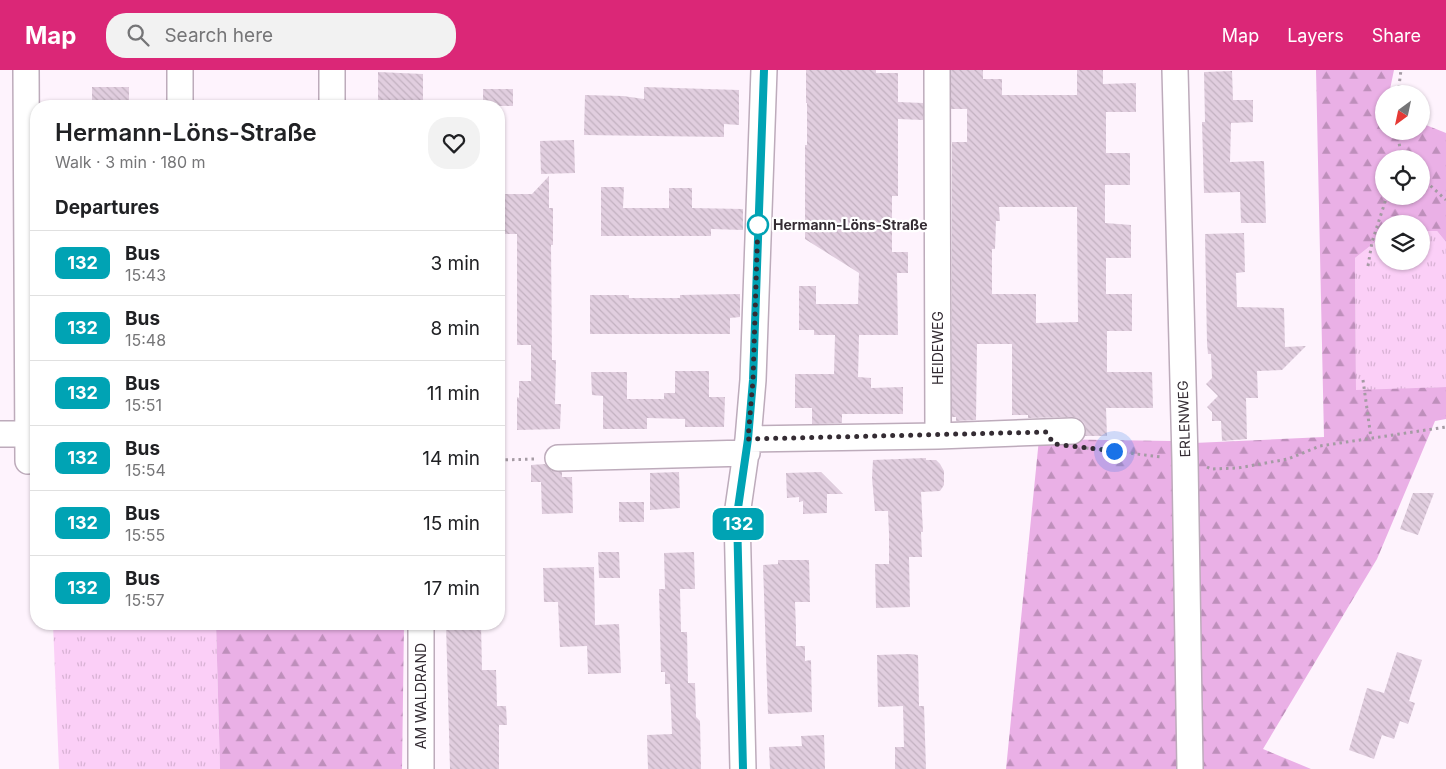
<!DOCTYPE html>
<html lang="en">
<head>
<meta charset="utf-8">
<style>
  :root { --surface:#fff; --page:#f2f2f2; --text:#202124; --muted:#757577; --line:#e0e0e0; --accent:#db2777 }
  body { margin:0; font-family:Inter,sans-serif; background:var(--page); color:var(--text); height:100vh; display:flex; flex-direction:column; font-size:19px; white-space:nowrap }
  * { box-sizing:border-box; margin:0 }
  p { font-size:16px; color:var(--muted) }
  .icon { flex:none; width:28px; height:28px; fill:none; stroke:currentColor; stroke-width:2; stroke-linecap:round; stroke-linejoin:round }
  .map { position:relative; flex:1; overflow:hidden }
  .panel { position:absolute; left:30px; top:30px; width:475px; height:530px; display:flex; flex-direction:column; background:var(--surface); border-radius:20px; box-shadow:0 1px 4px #0004 }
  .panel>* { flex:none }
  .badge { padding:0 10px; border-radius:8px; font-size:18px; line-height:32px }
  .needle { width:32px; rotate:213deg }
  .controls { position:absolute; left:1375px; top:15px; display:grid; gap:10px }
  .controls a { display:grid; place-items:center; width:55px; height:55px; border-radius:50%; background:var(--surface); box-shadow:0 1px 4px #0004; font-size:25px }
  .you { position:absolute; width:25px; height:25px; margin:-12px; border:4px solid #fff; border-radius:50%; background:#1a73e8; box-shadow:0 0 0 8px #1a73e833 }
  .map>.badge { position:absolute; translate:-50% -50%; box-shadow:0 0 0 2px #fff }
  h2 { padding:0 25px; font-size:19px; line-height:45px }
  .round { display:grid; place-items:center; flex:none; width:52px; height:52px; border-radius:20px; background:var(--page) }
  .overview { display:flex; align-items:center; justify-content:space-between; height:85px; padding:0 25px }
  h1 { font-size:24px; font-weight:600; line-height:38px }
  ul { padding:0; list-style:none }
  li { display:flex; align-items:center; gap:15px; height:65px; padding:0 25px; border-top:1px solid var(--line) }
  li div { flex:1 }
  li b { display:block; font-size:19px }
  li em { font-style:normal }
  li .badge { min-width:55px; font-weight:700; text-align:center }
  header { display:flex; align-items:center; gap:30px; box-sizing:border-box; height:70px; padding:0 25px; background:var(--accent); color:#fff }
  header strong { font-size:24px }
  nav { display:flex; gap:28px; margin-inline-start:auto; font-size:18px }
  .search { width:350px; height:45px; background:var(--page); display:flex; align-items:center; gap:12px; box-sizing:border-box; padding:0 18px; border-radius:20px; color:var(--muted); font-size:19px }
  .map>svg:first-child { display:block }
  .grass { fill:url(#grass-tufts) }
  .forest { fill:url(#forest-firs); fill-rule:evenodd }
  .building { fill:url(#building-back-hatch); fill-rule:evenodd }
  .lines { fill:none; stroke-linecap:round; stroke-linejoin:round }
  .minor-casing { stroke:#bdabbb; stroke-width:28 }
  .path { stroke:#a59ba4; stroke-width:3; stroke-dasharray:2.5 4; stroke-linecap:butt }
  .minor { stroke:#fff; stroke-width:25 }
  .line-casing { stroke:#fff; stroke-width:11 }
  .line { stroke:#00a3b4; stroke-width:8 }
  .walk { stroke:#342c33; stroke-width:5; stroke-dasharray:0 9 }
  .stop-dot { fill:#fff; stroke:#00a3b4; stroke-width:2.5 }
  .labels { text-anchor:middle; stroke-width:4.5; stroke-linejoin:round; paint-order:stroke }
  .stop-label { font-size:14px; font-weight:bold; fill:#342c33; stroke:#fff; text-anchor:start }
  .street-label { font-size:14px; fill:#342c33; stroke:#fff }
</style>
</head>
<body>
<header>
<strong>Map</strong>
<div class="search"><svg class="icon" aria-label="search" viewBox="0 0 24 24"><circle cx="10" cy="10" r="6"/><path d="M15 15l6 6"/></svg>Search here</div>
<nav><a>Map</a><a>Layers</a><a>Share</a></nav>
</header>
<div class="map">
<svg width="1446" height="699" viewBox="0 0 1446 699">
  <defs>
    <pattern id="grass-tufts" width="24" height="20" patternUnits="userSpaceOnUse" patternTransform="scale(1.25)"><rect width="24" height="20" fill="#fbcff7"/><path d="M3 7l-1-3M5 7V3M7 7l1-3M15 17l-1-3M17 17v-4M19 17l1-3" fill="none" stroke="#d8b2d4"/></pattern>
    <pattern id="forest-firs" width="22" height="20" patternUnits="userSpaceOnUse" patternTransform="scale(1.25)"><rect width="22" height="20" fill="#eab0e6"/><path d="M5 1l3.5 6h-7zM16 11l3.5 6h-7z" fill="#be8fbb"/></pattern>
    <pattern id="building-back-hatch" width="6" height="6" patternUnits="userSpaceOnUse" patternTransform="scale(1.25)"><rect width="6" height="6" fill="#e1cedf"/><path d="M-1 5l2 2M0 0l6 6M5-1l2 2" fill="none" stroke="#c2b1c0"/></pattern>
  </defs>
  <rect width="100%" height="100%" fill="#fef3fd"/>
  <path class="grass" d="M1421,161H1437L1446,172V317L1356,321L1355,188L1384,165V191H1421Z
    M53,554H216L220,699H59Z"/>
  <path class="forest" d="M1316,0H1394L1389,24H1384V61H1421V53L1446,63V172L1437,161H1421V154H1384V165L1355,188L1356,320L1446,317V349L1435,351L1377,489L1263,679L1311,699H1006L1039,369L1171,371L1194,373L1324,367ZM1384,89H1421V126H1384Z
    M216,554H404L402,699H220Z"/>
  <path class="building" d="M806,0H876V3H898V32L923,33V50L898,49V126H892V182H908V203H897L898,265H859L858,307L871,308V318L903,317V344H842V353L812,354V338H795V304H834L835,265H814V260H799V216H816V234H858L859,203L805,169V75H807V33H806Z
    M951,0H983V9H1002V25H1077V0H1103V14L1136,13V42H1106V83H1130V115H1105V153L1131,155V188H1106V224H1132V261H1107V302H1152L1153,338H1106L1107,366H1085L1086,360L1084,353L1078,348L1072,347L1028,348V345H1012V274H977L976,350L956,351V347H952V72H967V39H951ZM999,137H1077L1078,252L1036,253V224H992V179H995L996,151H1000Z
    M1232,1L1233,30H1253V52L1231,53L1230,92L1264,91L1266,153H1241L1240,122L1204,123L1202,52H1205L1204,2Z
    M378,2L423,4V36H378Z
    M92,17H129V36H92Z
    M644,17L739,20V55L724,54V67L584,65L585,25L623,26L644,29Z
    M483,19H513V36H483Z
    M574,70L575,103L541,104L540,71Z
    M549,106V138H553V175H551L552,290H556L555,334H561L560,359L517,360V327L519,328V311H531V275H517V164H499V124H532Z
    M601,117H624L623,138H669V118H692V138L743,139V160L711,159V166H601Z
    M1244,163L1245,202L1236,203L1237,237L1284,238L1285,277L1306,276L1282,300L1257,301L1258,328H1246L1247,369L1222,371L1221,351H1212V342L1207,337L1218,326L1206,314L1212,308L1211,284H1208L1207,273L1205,164Z
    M740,224V247L730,248V264H590V225H629V228H680V225Z
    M675,301H709V327H725L724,357H685V349L647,348V359H603V326L592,325L591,302H627V329H664V323H675Z
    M926,388V390H936L940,394L944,401V415L940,421L921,422L923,462H921L922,487H909L910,537L876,538L875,494H889V463L888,441H875L872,408L873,390Z
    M545,394L552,401L562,402V407H572L573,443L542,444L541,412H531V395Z
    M679,402L680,438L650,440V403Z
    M821,402L843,424H827V443L803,444V431L799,432V427L787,428L786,403Z
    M1413,423H1434L1418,465L1400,459Z
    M619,432H644V452H619Z
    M598,482H619L620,508H599Z
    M694,482L695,519H680L681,562H687L688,613H695L696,647L700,651L701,699H648L647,665L672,664L670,614H665V602H661L659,519H665L664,483Z
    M778,490H809L810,532H795L796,559V576H805V591L811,590L812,642L768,644L763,495L778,494Z
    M594,497L595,555L619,554L621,603L588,604L587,576L560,577L558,532H544L543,498Z
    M446,554H481L482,600H496L497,636H506L507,655H499V699H450Z
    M1397,582L1422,590L1409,631L1415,633L1408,654L1400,651L1394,669L1382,665L1374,689L1349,680L1367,618L1384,623Z
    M910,584L918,585L919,636H924L926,699H895V677H904L903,636L878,637L877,585Z
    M824,665L825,699H770L769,677L802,676L801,666Z"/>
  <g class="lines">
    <g class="minor-casing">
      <path id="minor" d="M26,0L28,391
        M332,0V36
        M937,0L938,366
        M1175,0L1185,390L1190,699
        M180,36V0
        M0,364H27
        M748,369L938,366L1072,361
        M558,388L747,383
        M421,554V699
        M743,699L737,445L748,369L753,310L764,0"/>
    </g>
    <path class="path" d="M1398,24L1401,0
      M1397,61L1401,84L1406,89
      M1421,107L1446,130
      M1368,196L1372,172L1387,126
      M1363,310L1371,368
      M1086,378L1162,387
      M499,390L536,389
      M1207,397L1211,399L1238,398L1288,389L1320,376L1446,357"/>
    <use href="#minor" class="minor"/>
  </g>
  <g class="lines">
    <g class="line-casing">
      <path id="line" d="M743,699L737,445L748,369L753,310L764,0"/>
    </g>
    <use href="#line" class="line"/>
    <path class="walk" d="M758,155V150L753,310L748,369L1046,362L1054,374L1114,381"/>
  </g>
  <circle class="stop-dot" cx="758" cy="155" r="10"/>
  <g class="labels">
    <g class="stop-label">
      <text x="773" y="160">Hermann-Löns-Straße</text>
    </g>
    <g class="street-label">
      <text transform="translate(938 278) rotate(-90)" y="5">HEIDEWEG</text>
      <text transform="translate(1184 349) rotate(-92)" y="5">ERLENWEG</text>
      <text transform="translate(421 626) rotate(-90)" y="5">AM WALDRAND</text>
    </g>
  </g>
</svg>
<div class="controls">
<a><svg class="needle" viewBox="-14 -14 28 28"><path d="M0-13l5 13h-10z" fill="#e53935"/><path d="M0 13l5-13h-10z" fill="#757577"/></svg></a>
<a><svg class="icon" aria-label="locate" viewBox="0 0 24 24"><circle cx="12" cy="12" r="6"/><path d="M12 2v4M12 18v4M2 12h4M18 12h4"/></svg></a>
<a><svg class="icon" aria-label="layers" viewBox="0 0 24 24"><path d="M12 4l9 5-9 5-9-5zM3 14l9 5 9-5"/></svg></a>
</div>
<div class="you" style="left:1114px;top:381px"></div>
<b class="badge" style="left:738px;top:454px;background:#00a3b4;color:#fff">132</b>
<section class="panel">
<div class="overview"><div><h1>Hermann-Löns-Straße</h1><p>Walk · 3 min · 180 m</p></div><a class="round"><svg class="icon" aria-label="heart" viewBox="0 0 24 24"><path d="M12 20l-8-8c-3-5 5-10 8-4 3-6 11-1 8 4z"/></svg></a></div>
<h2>Departures</h2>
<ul>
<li><span class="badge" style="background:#00a3b4;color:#fff">132</span><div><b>Bus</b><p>15:43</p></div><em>3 min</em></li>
<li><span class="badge" style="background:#00a3b4;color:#fff">132</span><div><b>Bus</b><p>15:48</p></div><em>8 min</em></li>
<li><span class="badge" style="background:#00a3b4;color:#fff">132</span><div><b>Bus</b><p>15:51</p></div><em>11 min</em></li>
<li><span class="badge" style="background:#00a3b4;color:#fff">132</span><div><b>Bus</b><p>15:54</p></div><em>14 min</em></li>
<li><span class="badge" style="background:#00a3b4;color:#fff">132</span><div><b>Bus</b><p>15:55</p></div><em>15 min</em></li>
<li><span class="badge" style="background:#00a3b4;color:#fff">132</span><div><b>Bus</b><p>15:57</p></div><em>17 min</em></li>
</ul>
</section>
</div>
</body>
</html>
